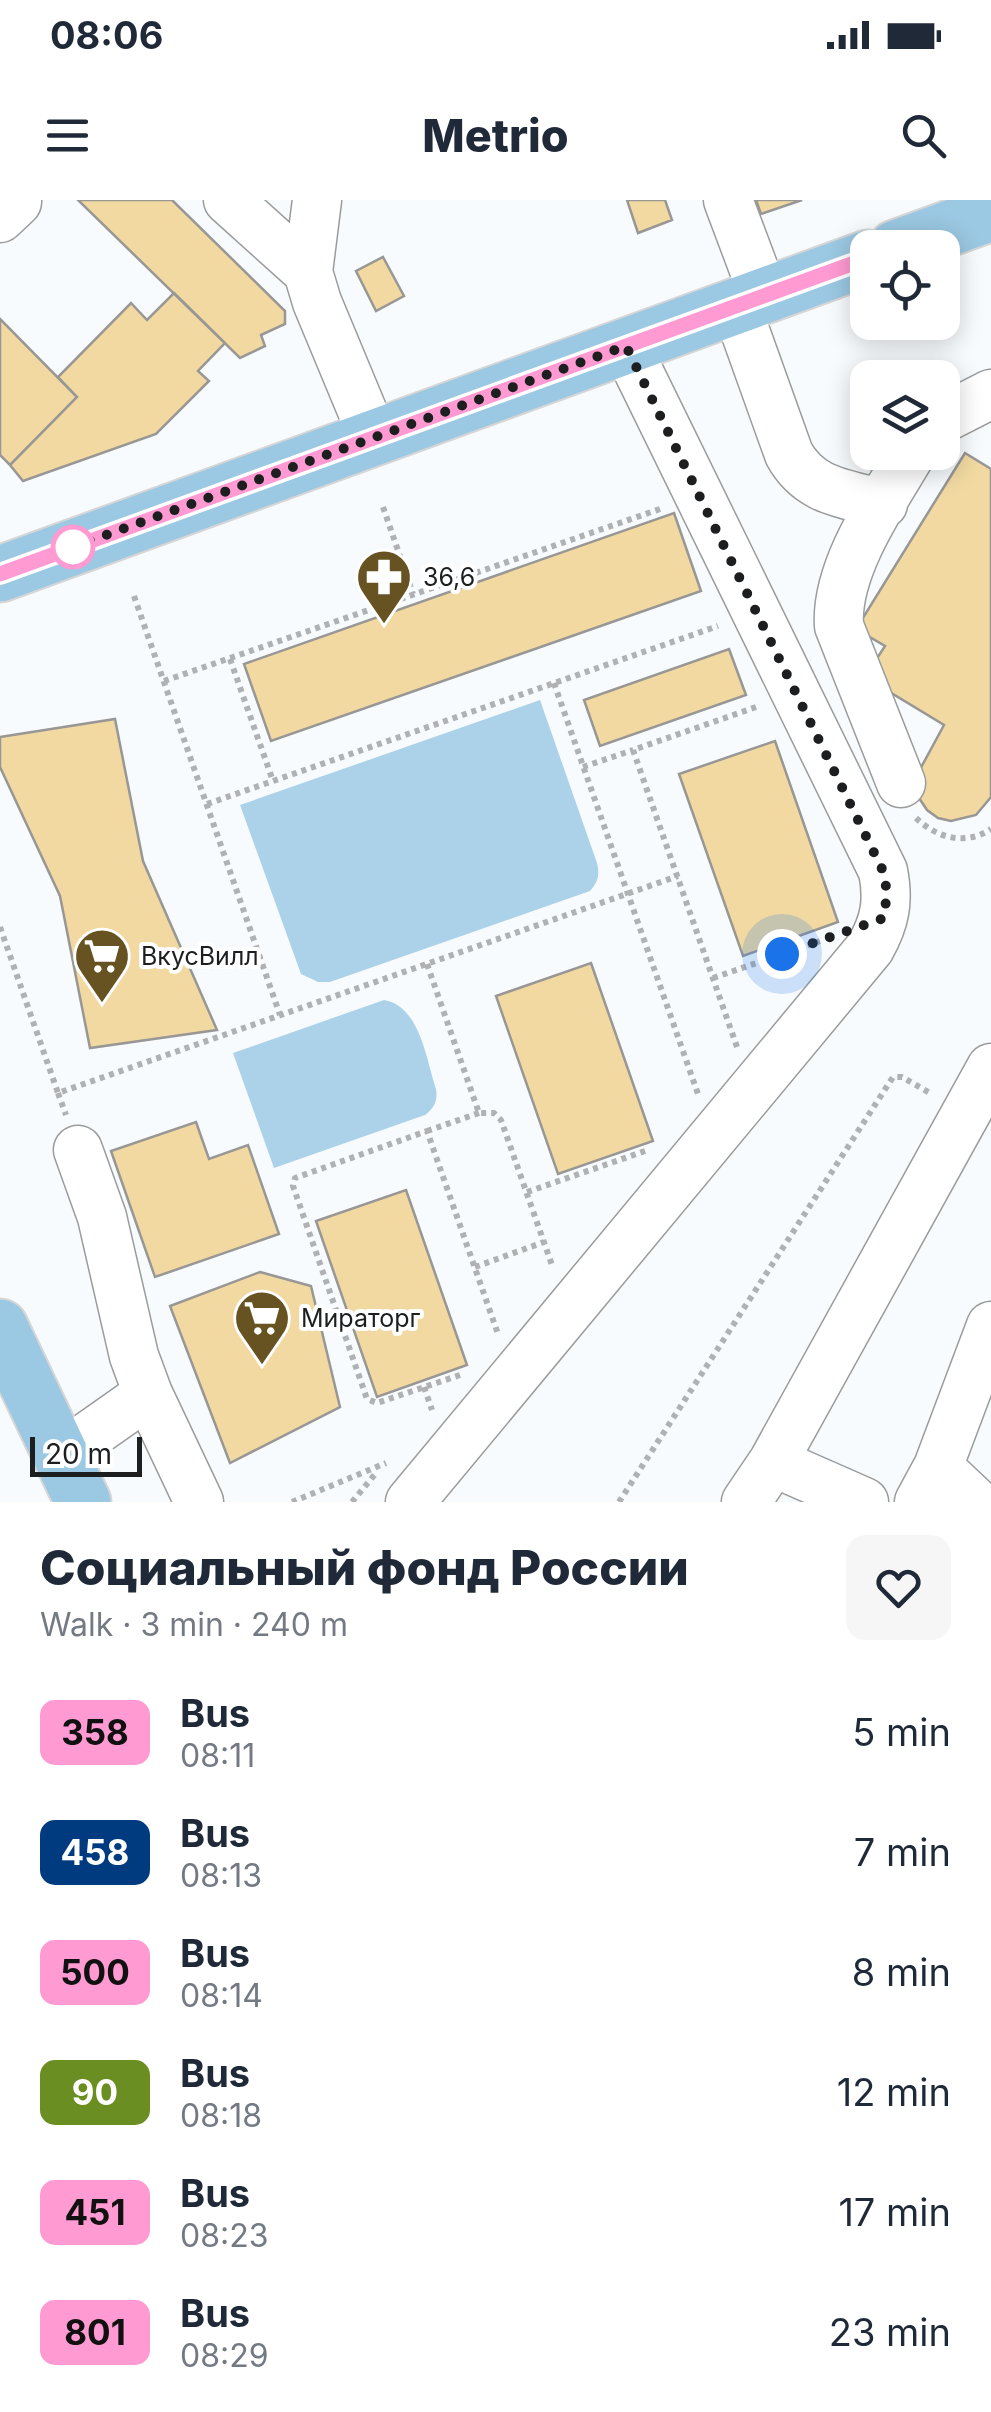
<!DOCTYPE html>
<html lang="en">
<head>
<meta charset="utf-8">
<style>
  :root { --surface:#fff; --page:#f6f6f7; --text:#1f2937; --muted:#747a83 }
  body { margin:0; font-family:Inter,sans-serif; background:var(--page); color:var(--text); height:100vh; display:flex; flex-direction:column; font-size:38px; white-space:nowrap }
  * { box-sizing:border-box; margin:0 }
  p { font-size:32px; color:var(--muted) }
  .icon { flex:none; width:55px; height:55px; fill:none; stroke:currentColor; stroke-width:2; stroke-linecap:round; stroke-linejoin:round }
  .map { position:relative; height:1302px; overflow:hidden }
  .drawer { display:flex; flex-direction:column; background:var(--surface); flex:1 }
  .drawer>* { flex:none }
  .badge { padding:0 20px; border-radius:15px; font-size:35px; line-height:65px }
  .tools { position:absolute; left:850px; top:30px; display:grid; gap:20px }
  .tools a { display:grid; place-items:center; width:110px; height:110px; border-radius:20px; background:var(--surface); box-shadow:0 5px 25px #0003; font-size:50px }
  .scale { position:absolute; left:30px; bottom:25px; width:112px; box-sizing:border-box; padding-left:10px; border:5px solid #1d1e1f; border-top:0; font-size:28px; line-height:35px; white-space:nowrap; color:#1d1e1f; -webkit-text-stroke:8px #fff; paint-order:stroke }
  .you { position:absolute; width:50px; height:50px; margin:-25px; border:8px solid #fff; border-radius:50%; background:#1a73e8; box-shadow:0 0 0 15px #1a73e833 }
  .map>.badge { position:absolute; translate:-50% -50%; box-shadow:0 0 0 5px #fff }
  .round { display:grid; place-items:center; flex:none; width:105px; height:105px; border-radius:20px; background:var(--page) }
  .head { display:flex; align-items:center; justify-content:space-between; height:170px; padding:0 40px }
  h1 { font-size:48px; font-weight:800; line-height:75px }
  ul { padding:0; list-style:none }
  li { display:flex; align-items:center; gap:30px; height:120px; padding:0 40px }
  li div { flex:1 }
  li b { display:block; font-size:38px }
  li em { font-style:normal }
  li .badge { min-width:110px; font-weight:700; text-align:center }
  .status { display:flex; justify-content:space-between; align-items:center; height:70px; padding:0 50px; background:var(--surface); direction:ltr }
  .status svg { height:28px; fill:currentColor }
  header { display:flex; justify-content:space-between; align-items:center; height:130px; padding:0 40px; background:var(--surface); font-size:45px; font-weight:800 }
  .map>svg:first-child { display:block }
  .green { fill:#acd2ea }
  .building { fill:#f1d9a1; stroke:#989795; stroke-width:2.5 }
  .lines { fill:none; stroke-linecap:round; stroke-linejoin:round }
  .minor-casing { stroke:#999c9d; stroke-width:51 }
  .major-casing { stroke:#d6d6d7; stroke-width:59 }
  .path { stroke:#afb1b3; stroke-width:6; stroke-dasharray:5 5; stroke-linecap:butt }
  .minor { stroke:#fff; stroke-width:48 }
  .major { stroke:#9bc8e2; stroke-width:55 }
  .line-casing { stroke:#fff; stroke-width:22 }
  .line { stroke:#ff9ad2; stroke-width:15 }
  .walk { stroke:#1d1e1f; stroke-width:10; stroke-dasharray:0 18 }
  .stop-dot { fill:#fff; stroke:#ff9ad2; stroke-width:5 }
  .labels { text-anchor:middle; stroke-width:8; stroke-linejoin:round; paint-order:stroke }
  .poi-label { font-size:25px; fill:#1d1e1f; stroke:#fff; text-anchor:start }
</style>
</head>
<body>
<div class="status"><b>08:06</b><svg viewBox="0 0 49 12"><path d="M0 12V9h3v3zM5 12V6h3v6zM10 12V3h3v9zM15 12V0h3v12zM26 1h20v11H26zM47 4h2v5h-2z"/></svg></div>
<header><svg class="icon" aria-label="menu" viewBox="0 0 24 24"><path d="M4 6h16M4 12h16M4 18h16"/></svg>Metrio<svg class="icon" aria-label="search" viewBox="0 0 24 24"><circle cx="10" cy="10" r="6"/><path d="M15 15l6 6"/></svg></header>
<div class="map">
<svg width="991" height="1302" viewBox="0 0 991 1302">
  <rect width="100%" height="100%" fill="#f8fbfd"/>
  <path class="green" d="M540,500L597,663C600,675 598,682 590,691L330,782H318L301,774L240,605Z
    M384,800C420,806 426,859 436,889C438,901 434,908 425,915L274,968L233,853Z"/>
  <path class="building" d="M78,0H172L285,111V124L261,135L265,146L240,158Z
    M627,0H665L672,20L638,33Z
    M756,0H802L761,14Z
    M383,57L404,96L376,111L356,71Z
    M174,93L225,143L198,171L209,181L156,234L23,281L10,265L77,197L58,177L131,103L147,120Z
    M0,119L77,197L10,265L0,255Z
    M965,253L991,269V597L976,615L951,621L938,618L927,610L919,598L918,573L944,525L865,477L885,446L856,429Z
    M674,313L701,391L271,541L244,464Z
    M729,449L746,495L600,546L584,500Z
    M115,519L143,661L217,830L90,848L60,696L0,567V537Z
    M775,541L838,722L743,756L679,574Z
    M591,763L653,941L558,974L496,796Z
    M196,922L209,959L248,945L279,1034L155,1077L111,951Z
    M406,990L467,1165L377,1197L316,1021Z
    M260,1072L311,1086L340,1207L230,1263L170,1106Z"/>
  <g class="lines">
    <g class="minor-casing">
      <path id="minor" d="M228,0L308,72
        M317,0L308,72L317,102L374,239
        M728,0L764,96
        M0,18L17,2
        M736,106L789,254C810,292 844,293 883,304
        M942,219L991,194
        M901,583L839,426C835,369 883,301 912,252
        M78,950L102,1017L134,1156L148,1194L199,1302
        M60,1256L148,1194
        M773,1262L864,1302
        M938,1267L975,1302
        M410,1302L870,748C885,722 889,701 883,671L626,146
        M746,1302L773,1262L991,868
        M919,1302L938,1267L991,1126"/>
    </g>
    <g class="major-casing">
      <path id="major" d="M896,48L991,13
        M0,374L868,58
        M0,1127L83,1302"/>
    </g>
    <path class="path" d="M383,307L413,394
      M134,396L280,815
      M230,459L273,581
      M164,481L660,309
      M554,483L698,894
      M583,567L633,550
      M207,604L718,426
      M916,618C937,638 965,646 991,629
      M0,727L58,893L678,676
      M427,764L479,913H494L501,920L553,1068
      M713,778L820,741
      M737,847L633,550L759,506
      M58,893L66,915
      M427,931L479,913
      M527,992L648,950
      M475,1067L544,1042
      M460,1175L377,1203L367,1199L293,986L295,978L427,931L498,1134
      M424,1187L432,1210
      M292,1302L386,1263
      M352,1302L376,1273
      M619,1302L893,877H902L930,893"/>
    <use href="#minor" class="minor"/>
    <use href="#major" class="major"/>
  </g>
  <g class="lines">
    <g class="line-casing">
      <path id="line" d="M0,374L868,58"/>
    </g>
    <use href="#line" class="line"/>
    <path class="walk" d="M73,347L626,146L883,671L887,692L884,718L782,754"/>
  </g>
  <defs>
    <g id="pharmacy-pin" transform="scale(2.875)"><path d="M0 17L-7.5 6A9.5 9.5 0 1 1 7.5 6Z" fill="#665321" stroke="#fff"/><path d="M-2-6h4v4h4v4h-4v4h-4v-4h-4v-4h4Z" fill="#fff"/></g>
    <g id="supermarket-pin" transform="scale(2.875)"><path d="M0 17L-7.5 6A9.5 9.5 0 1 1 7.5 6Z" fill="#665321" stroke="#fff"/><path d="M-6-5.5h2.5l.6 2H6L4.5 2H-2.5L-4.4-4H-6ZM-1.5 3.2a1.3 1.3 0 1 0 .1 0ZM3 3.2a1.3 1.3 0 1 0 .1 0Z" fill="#fff"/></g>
  </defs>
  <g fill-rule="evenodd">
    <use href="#pharmacy-pin" x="384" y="377"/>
    <use href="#supermarket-pin" x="102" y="756"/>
    <use href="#supermarket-pin" x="262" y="1118"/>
  </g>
  <circle class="stop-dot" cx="73" cy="347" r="20"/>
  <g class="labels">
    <g class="poi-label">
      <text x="423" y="386">36,6</text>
      <text x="141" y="765">ВкусВилл</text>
      <text x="301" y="1127">Мираторг</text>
    </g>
  </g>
</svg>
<div class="tools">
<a><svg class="icon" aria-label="locate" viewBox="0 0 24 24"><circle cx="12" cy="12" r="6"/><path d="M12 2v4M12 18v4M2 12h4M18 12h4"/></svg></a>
<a><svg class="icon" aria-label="layers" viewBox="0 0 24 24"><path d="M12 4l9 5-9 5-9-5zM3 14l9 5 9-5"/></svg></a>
</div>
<div class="scale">20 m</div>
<div class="you" style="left:782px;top:754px"></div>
</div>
<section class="drawer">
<div class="head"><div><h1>Социальный фонд России</h1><p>Walk · 3 min · 240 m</p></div><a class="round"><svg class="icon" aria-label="heart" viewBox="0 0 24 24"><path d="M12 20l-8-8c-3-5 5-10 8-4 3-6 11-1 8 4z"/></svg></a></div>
<ul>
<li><span class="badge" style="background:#ff9ad2;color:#111">358</span><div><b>Bus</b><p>08:11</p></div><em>5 min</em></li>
<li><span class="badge" style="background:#003b80;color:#fff">458</span><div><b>Bus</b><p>08:13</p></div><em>7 min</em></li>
<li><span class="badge" style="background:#ff9ad2;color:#111">500</span><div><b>Bus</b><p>08:14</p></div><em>8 min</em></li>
<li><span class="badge" style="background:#6b8e23;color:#fff">90</span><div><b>Bus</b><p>08:18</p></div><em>12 min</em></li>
<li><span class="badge" style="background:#ff9ad2;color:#111">451</span><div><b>Bus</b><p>08:23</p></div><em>17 min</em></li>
<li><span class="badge" style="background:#ff9ad2;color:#111">801</span><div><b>Bus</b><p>08:29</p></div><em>23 min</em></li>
</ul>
</section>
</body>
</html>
